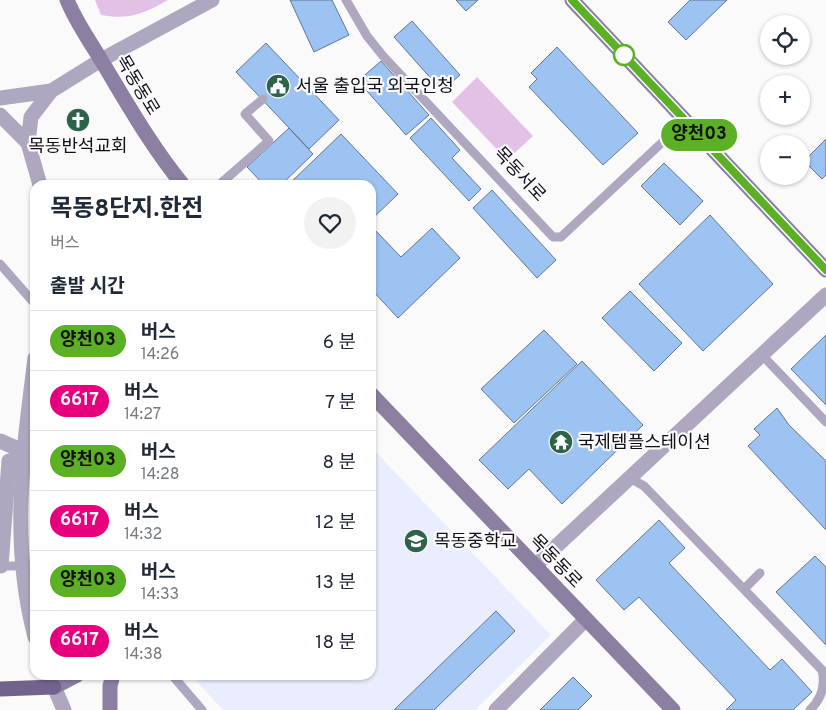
<!DOCTYPE html>
<html lang="ko">
<head>
<meta charset="utf-8">
<style>
  :root { --surface:#fff; --page:#f2f2f3; --text:#1f2937; --muted:#747a83; --line:#e0e1e3 }
  body { margin:0; font-family:Overpass,"Noto Sans KR",sans-serif; background:var(--page); color:var(--text); height:100vh; display:flex; flex-direction:column; font-size:19px; white-space:nowrap }
  * { box-sizing:border-box; margin:0 }
  p { font-size:16px; color:var(--muted) }
  .icon { flex:none; width:28px; height:28px; fill:none; stroke:currentColor; stroke-width:2; stroke-linecap:round; stroke-linejoin:round }
  .map { position:relative; flex:1; overflow:hidden }
  .drawer { position:absolute; left:30px; top:180px; width:346px; height:500px; display:flex; flex-direction:column; background:var(--surface); border-radius:15px; box-shadow:0 1px 4px #0004 }
  .drawer>* { flex:none }
  .badge { padding:0 10px; border-radius:16px; font-size:18px; line-height:32px }
  .buttons { position:absolute; left:760px; top:15px; display:grid; gap:10px }
  .buttons a { display:grid; place-items:center; width:50px; height:50px; border-radius:50%; background:var(--surface); box-shadow:0 1px 4px #0004; font-size:25px }
  .map>.badge { position:absolute; translate:-50% -50%; box-shadow:0 0 0 2px #fff }
  h2 { padding:0 20px; font-size:19px; line-height:45px }
  .round { display:grid; place-items:center; flex:none; width:52px; height:52px; border-radius:26px; background:var(--page) }
  .summary { display:flex; align-items:center; justify-content:space-between; height:85px; padding:0 20px }
  h1 { font-size:24px; font-weight:700; line-height:38px }
  ul { padding:0; list-style:none }
  li { display:flex; align-items:center; gap:15px; height:60px; padding:0 20px; border-top:1px solid var(--line) }
  li div { flex:1 }
  li b { display:block; font-size:19px }
  li em { font-style:normal }
  li .badge { min-width:55px; font-weight:700; text-align:center }
  .map>svg:first-child { display:block }
  .built { fill:#e9edfd }
  .green { fill:#e3c0e5 }
  .building { fill:#9cc3f1; stroke:#63778f }
  .lines { fill:none; stroke-linecap:round; stroke-linejoin:round }
  .service { stroke:#afa7bf; stroke-width:9 }
  .minor { stroke:#afa7bf; stroke-width:15 }
  .tertiary { stroke:#afa7bf; stroke-width:15 }
  .secondary { stroke:#8b7fa2; stroke-width:15 }
  .primary { stroke:#71638c; stroke-width:15 }
  .line-casing { stroke:#fff; stroke-width:11 }
  .line { stroke:#5bb025; stroke-width:8 }
  .stop-dot { fill:#fff; stroke:#5bb025; stroke-width:2.5 }
  .labels { text-anchor:middle; stroke-width:4.5; stroke-linejoin:round; paint-order:stroke }
  .street-label { font-size:18px; fill:#0f101b; stroke:#fafafa }
  .poi-label { font-size:18px; fill:#0f101b; stroke:#fafafa; text-anchor:start }
</style>
</head>
<body>
<div class="map">
<svg width="826" height="710" viewBox="0 0 826 710">
  <rect width="100%" height="100%" fill="#fafafa"/>
  <path class="built" d="M371,447L551,635L475,710H223L191,675H371Z"/>
  <path class="green" d="M95,0H168C143,14 129,20 101,15Z
    M477,77L533,136L507,160L452,102Z"/>
  <path class="building" d="M290,0H332L349,35L314,52Z
    M456,0H478L466,11Z
    M690,0H727L686,40L668,22Z
    M412,21L460,75L442,91L394,37Z
    M266,43L339,120L309,149L236,72Z
    M557,47L638,133L603,165L529,87L537,79L531,73Z
    M381,61L429,115L406,135L358,81Z
    M431,118L460,150L452,158L481,189L469,201L410,138Z
    M289,128L313,154L281,185H264L247,167Z
    M341,134L398,194L371,220V185H288Z
    M826,139V175L822,179L804,161Z
    M664,163L703,201L680,225L641,186Z
    M492,190L556,260L537,278L473,208Z
    M710,215L773,284L703,351L639,284Z
    M432,228L460,258L398,318L371,289V234L375,230L401,257Z
    M630,291L682,343L654,371L602,318Z
    M544,330L577,364L514,423L481,389Z
    M826,335V405L791,369Z
    M582,361L643,425L562,504L529,469L508,489L479,460Z
    M777,408L789,425L826,461V530L748,446L760,435L754,429Z
    M659,520L685,548L669,563L770,670L782,659L812,692L793,710H726L736,700L639,597L624,610L596,580Z
    M815,556L826,567V645L776,592Z
    M496,611L515,631L434,710H394Z
    M573,677L592,696L578,710H540Z"/>
  <g class="lines">
    <path class="service" d="M346,0L367,36L383,56L553,237H561L685,121
      M219,185L269,141L245,114L263,99
      M0,264L35,304
      M762,355L826,422
      M630,478L644,486L822,670C826,686 821,699 810,710
      M0,566H21
      M744,589L760,573
      M172,675L202,710"/>
    <path class="minor" d="M0,441L23,451
      M1,566L9,461L21,462
      M496,710L586,619"/>
    <path class="tertiary" d="M0,98L51,91
      M0,115L28,143
      M40,185L28,143L31,117L51,91L101,60L212,0
      M35,358C23,454 10,542 35,637
      M535,566L826,295
      M49,675L64,710"/>
    <path class="secondary" d="M67,0C76,22 89,40 101,60C127,103 151,146 183,185
      M572,0L826,270
      M371,394L673,710
      M54,687L77,675
      M110,710V686L113,675"/>
    <path class="primary" d="M0,689L54,687"/>
  </g>
  <g class="lines">
    <g class="line-casing">
      <path id="line" d="M572,0L826,270"/>
    </g>
    <use href="#line" class="line"/>
  </g>
  <defs>
    <g id="civic-disc" transform="scale(1.25)"><circle r="9.5" fill="#2f6349" stroke="#fafafa"/><path d="M-.6-6.5H3V-4.5H.6V-3L4-1V1h2V6H-6V1h2V-1L-.6-3ZM-1.2 2.5V6h2.4V2.5Z" fill="#fff"/></g>
    <g id="church-disc" transform="scale(1.25)"><circle r="9.5" fill="#2f6349" stroke="#fafafa"/><path d="M-1.2-6h2.4v3.5h3.3v2.4h-3.3V6h-2.4V-.1h-3.3v-2.4h3.3Z" fill="#fff"/></g>
    <g id="temple-disc" transform="scale(1.25)"><circle r="9.5" fill="#2f6349" stroke="#fafafa"/><path d="M0-6L5-2H3V0L6.5 2.5H4V6H1.5V3h-3V6H-4V2.5H-6.5L-3 0V-2H-5Z" fill="#fff"/></g>
    <g id="school-disc" transform="scale(1.25)"><circle r="9.5" fill="#2f6349" stroke="#fafafa"/><path d="M0-5L7-2L0 1L-7-2ZM-4 1L0 2.5L4 1V4Q0 6-4 4Z" fill="#fff"/></g>
  </defs>
  <g fill-rule="evenodd">
    <use href="#civic-disc" x="278" y="86"/>
    <use href="#church-disc" x="78" y="120"/>
    <use href="#temple-disc" x="561" y="442"/>
    <use href="#school-disc" x="416" y="541"/>
  </g>
  <circle class="stop-dot" cx="624" cy="55" r="10"/>
  <g class="labels">
    <g class="street-label">
      <text transform="translate(138 85) rotate(59)" y="6">목동동로</text>
      <text transform="translate(520 174) rotate(47)" y="6">목동서로</text>
      <text transform="translate(556 561) rotate(46)" y="6">목동동로</text>
    </g>
    <g class="poi-label">
      <text x="296" y="92">서울 출입국 외국인청</text>
      <text x="78" y="152" text-anchor="middle">목동반석교회</text>
      <text x="578" y="448">국제템플스테이션</text>
      <text x="434" y="547">목동중학교</text>
    </g>
  </g>
</svg>
<div class="buttons">
<a><svg class="icon" aria-label="locate" viewBox="0 0 24 24"><circle cx="12" cy="12" r="6"/><path d="M12 2v4M12 18v4M2 12h4M18 12h4"/></svg></a>
<a>+</a>
<a>−</a>
</div>
<b class="badge" style="left:699px;top:135px;background:#5bb025;color:#111">양천03</b>
<section class="drawer">
<div class="summary"><div><h1>목동8단지.한전</h1><p>버스</p></div><a class="round"><svg class="icon" aria-label="heart" viewBox="0 0 24 24"><path d="M12 20l-8-8c-3-5 5-10 8-4 3-6 11-1 8 4z"/></svg></a></div>
<h2>출발 시간</h2>
<ul>
<li><span class="badge" style="background:#5bb025;color:#111">양천03</span><div><b>버스</b><p>14:26</p></div><em>6 분</em></li>
<li><span class="badge" style="background:#e6007e;color:#fff">6617</span><div><b>버스</b><p>14:27</p></div><em>7 분</em></li>
<li><span class="badge" style="background:#5bb025;color:#111">양천03</span><div><b>버스</b><p>14:28</p></div><em>8 분</em></li>
<li><span class="badge" style="background:#e6007e;color:#fff">6617</span><div><b>버스</b><p>14:32</p></div><em>12 분</em></li>
<li><span class="badge" style="background:#5bb025;color:#111">양천03</span><div><b>버스</b><p>14:33</p></div><em>13 분</em></li>
<li><span class="badge" style="background:#e6007e;color:#fff">6617</span><div><b>버스</b><p>14:38</p></div><em>18 분</em></li>
</ul>
</section>
</div>
</body>
</html>
